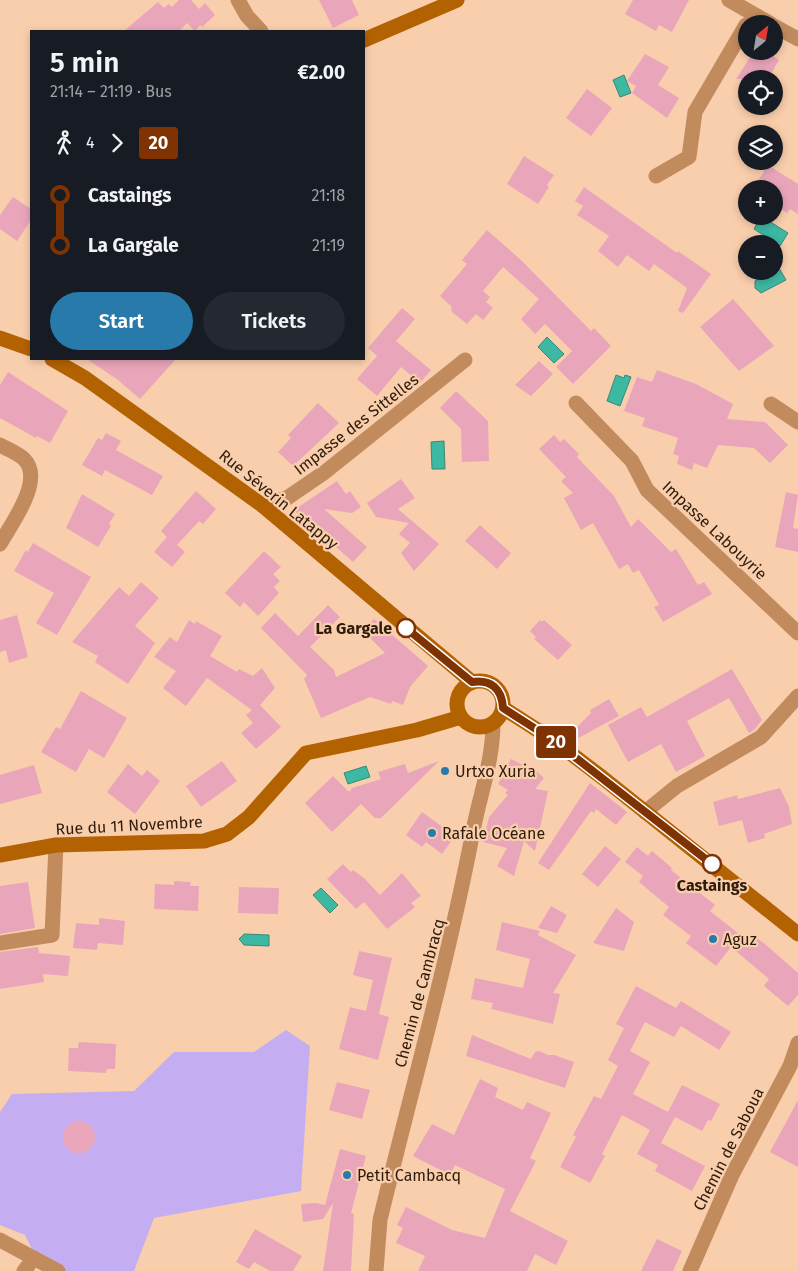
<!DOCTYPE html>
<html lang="en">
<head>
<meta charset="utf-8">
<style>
  :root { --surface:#171b24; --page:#242831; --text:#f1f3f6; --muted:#9ea1a6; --accent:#287aab }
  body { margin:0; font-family:"Fira Sans",sans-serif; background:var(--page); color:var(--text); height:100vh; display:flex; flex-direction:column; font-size:19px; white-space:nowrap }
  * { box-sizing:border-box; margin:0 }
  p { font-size:16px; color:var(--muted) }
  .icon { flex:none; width:28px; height:28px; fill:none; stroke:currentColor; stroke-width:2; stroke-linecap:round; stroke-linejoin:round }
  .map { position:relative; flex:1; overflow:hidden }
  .drawer { position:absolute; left:30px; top:30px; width:335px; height:330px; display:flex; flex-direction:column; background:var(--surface); border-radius:0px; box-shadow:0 2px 8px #0003 }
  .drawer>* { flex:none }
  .badge { padding:0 10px; border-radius:4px; font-size:18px; line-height:32px }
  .needle { width:32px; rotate:30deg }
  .fabs { position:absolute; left:738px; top:15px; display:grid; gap:10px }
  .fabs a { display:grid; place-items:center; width:45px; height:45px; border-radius:50%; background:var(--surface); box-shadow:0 2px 8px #0003; font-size:25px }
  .map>.badge { position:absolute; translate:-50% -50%; box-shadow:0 0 0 2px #fff }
  .legs { display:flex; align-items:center; gap:8px; height:55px; padding:0 20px; font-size:16px }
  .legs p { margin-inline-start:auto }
  .head { display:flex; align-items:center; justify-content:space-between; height:85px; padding:0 20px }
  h1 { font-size:28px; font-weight:600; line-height:38px }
  .button { display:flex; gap:10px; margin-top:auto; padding:10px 20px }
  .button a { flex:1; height:58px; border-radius:30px; background:var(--accent); color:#fff; font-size:20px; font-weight:600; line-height:58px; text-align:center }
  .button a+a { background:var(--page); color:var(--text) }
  ul { padding:0 20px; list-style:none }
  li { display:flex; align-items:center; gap:18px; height:50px; font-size:19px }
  li i { display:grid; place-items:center; width:8px; height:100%; margin:0 6px; background:currentColor }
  li i::after { content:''; width:12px; height:12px; margin:-6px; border:4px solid; border-radius:50%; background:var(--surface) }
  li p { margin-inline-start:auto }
  li:first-child i { background:linear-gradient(#0000 50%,currentColor 0) }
  li:last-child i { background:linear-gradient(currentColor 50%,#0000 0) }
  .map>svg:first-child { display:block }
  .green { fill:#c4aef1 }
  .water { fill:#3db8a3; stroke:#398975 }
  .building { fill:#e9a6ba }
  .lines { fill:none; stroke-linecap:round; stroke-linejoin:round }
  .street { stroke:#c28b5e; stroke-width:15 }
  .secondary { stroke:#b36202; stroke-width:15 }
  .line-1-casing { stroke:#fff; stroke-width:11 }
  .line-1 { stroke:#7f3302; stroke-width:8 }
  .stop-1-dot { fill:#fff; stroke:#7f3302; stroke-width:2.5 }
  .poi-dot { fill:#287aab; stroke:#f9ceac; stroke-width:2 }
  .labels { text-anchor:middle; stroke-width:4.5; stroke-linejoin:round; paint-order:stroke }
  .street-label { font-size:16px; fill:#2f1b0a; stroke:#f9ceac }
  .stop-label { font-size:16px; font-weight:bold; fill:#2f1b0a; stroke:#f9ceac; text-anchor:end }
  .poi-label { font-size:16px; fill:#2f1b0a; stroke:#f9ceac; text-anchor:start }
</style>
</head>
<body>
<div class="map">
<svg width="798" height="1271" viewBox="0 0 798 1271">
  <rect width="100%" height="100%" fill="#f9ceac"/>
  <path class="green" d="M286,1030L310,1046L301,1191L154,1218L134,1271H43L25,1235L0,1225V1112L12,1094L134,1091L174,1052H254Z"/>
  <path class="water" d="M624,75L631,93L620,97L613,80Z
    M761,216L788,233L780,246L754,229Z
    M779,268L786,280L761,293L755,288V281Z
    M547,337L564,354L554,363L538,347Z
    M616,375L624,378L625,375L631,377L620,406L607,401Z
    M444,441L445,469H432L431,442Z
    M366,766L370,777L348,784L344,773Z
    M321,888L338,905L330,913L313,895Z
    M244,934L269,935V946L244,945L239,939Z"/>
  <path class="building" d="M179,0H191L199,9L205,3L215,15L202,27L200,25L195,31L187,23L179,31H124L158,2L164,8L169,4L172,7Z
    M319,0H352L359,15L333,28Z
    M633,0H689L672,32L659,25L656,31L625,14Z
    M754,51H765L779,60L768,79H736Z
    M645,54L669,67L658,85L679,98L667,118L632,93L636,86L627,81Z
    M587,89L612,108L591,136L566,118Z
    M524,156L554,175L547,185L549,187L538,204L507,184Z
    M768,165L798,184V214L790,209L787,213L774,204V189H768L757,182Z
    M584,187L677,253L678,251L711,274L683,313L678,311L687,288L654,264L649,271L627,255L618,267L598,251L609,236L577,215L583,206L575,201Z
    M13,197L31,209V220L17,241L0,229V215Z
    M487,230L522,261L591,331L594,328L611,346L573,384L556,367L572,351L545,324L535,334L521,319L539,299L503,267L483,291L490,297L486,302L493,308L483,320L476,314L467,324L452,312L451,306L440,296L467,264L462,260Z
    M733,299L774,346L739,371L700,327Z
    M402,308L415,319L396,341L431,370L420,383L401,367L377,396L357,379L377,356L368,348Z
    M87,359H176L140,399L118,380Z
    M539,361L553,374L531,396L515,385Z
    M657,370L696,384L733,404L727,419L765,422L788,445L770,463L754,448L718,445L707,468L694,463L692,470L677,464L679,456L673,454L678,438L642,426L645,418L624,411L637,377L652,382Z
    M8,372L68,411L50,443L37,436L36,438L0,418V385Z
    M456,391L488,421L489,461L462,462L461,429L440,408Z
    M318,403L339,423L293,466L278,452L291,438L288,435Z
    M106,433L121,441L116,450L163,476L152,495L105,470L102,476L82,465L98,438L102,440Z
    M554,435L560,442L564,439L579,454L577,457L614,496L631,527L638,519L671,552L676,549L698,585L704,582L712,594L663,622L654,607L659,605L639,570L633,573L628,564L619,569L593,523L581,530L564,498L573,493L561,481L566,477L539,449Z
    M401,479L415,498L398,509L439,544L414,571L401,553L410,543L399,534L409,523L376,517L367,503Z
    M337,481L346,494L350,491L361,507L352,513L324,509L367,547L353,562L294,510Z
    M196,491L216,509L203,524L199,521L177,545L185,552L172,567L154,552L167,537L161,531Z
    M786,492L798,495L793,528L798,529V552L775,547Z
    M82,494L115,514L109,524L111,526L98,547L66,528Z
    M480,525L511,553L497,569L465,541Z
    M33,543L91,577L57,635L36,623L54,593L14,571L26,550L28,552Z
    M264,551L281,567L273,574L280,581L274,587L279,593L258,616L244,602L240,607L225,593Z
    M141,582L159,598L135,626L155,643L128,684L95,662L98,656L72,642L119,587L129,596Z
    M328,605L340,617L310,647L334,670L336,677L385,653L363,631L374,619L428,666L410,687L403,705L392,701L391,704L370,697L321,718L304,679L307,675L261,628L275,613L298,636Z
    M17,615L28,657L9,663L6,650L0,652V620Z
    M189,620L195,624L196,621L222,636L210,656L237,672L239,669L253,676L262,668L275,688L260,705L281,727L256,749L241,733L253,723L246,715L252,710L207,678L186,706L163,688L176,671L154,657L170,637L177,642Z
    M540,620L542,622L544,620L572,645L558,660L534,639L536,637L530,631Z
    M732,669L762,720L754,730L749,733L729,698L687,721L705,756L676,772L661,744L628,762L608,725L641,707L647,717Z
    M81,691L127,718L104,758L89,749L76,772L41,752L56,727L60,729Z
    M609,699L619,716L571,742L566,738L591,713L590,710Z
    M511,759L529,768L531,766L544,778L535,789L548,791L535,851L524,841L514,876L497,866L507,848L483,842L489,817L508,795L505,793L508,790L498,784Z
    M222,761L237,781L201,807L186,786Z
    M439,761L381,818H375L361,804L332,832L305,803L333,776L349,792L352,788L381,779L378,772L405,764L408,773Z
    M128,764L142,776L147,770L160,781L135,814L107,792Z
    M34,765L42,793L0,804V775Z
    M590,783L627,812L616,825L596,809L594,813L591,811L549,870L538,863Z
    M780,788L789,807L792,824L764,834L765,838L748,843L742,820L719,826L713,802L737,795L738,799Z
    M422,812L455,836L442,854L426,842L422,847L406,835Z
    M605,846L621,859L598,887L582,874Z
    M637,847L648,856L652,851L672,868L671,870L715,905L710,911L753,945L758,939L765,944L798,973V995L788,1006L764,986L769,979L731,947L716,966L686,943L691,936L663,915L669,907L639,882L643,876L625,862Z
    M343,864L351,872L353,870L364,878L380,895L402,873L421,896L411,903L415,907L387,929L364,902L356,909L327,879Z
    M174,881L191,882L190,886H199L198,911L154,909L155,884L174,885Z
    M28,882L35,928L0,934V886Z
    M239,887L279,888L278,914L238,913Z
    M551,906L567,915L557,933L538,928Z
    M616,908L634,922L624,951L593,943Z
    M99,918L125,921L123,945L98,943L97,950L73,948L76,923L99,925Z
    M502,922L540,931L538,935L576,955L553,993L560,994L553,1024L491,1009L493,1003L471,999L475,978L523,988L530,959L496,950Z
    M38,947L39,953L70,956L68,976L43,974L44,982L0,989V952Z
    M359,951L392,958L379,1014L389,1017L378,1060L339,1049L350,1007L366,1011L373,980L353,975Z
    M636,986L676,1008L681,1001L731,1032L719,1050L681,1026L674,1037L645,1022L630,1051L650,1062L633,1094L668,1112L682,1085L720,1104L711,1121L708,1120L702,1131L675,1117L661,1143L705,1166L692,1191L655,1171L658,1165L637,1154L650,1130L622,1115L602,1154L605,1156L590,1183L560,1167L576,1137L573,1135L594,1096L601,1099L618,1066L608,1060L624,1028L616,1024Z
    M472,1035L531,1059L535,1052L539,1051L548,1055H554L574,1062L565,1088L466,1056Z
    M79,1042L116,1044L115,1069H107L106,1073L68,1071L69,1048H78Z
    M480,1079L498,1088L495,1097L523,1110L527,1102L551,1113L530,1158L536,1161L510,1211L568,1241L556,1265L535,1254L527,1271H418L425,1256L396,1243L403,1228L397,1225L406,1207L452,1230L485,1238L505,1189L455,1165L450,1175L413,1156L432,1124L454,1135Z
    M337,1082L370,1090L362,1119L329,1110Z
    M798,1100V1167L770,1152Z
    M63 1137a16 16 0 1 1 32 0a16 16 0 1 1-32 0Z
    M340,1149L366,1156L351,1213L354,1214L351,1271H323L333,1203L323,1219L303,1222L301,1204L316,1203L325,1205Z
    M255,1229L302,1256L293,1271H270L254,1262L249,1269L236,1262Z
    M657,1239L682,1251L673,1271H641Z"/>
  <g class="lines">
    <path class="street" d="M238,0L247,16L261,31
      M729,0L771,24
      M774,26L798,39
      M656,176L689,157L695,112L746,25
      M576,403L632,461L647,490L798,633
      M771,404L798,422
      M0,445C7,449 18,453 24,459C45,480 11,524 0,544
      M262,505L287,498L325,472L465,360
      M645,812L677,786L761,737L798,696
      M0,943L52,935L56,845
      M0,1240L58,1271
      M24,1271L34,1258
      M376,1271L380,1220C411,1091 448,962 473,831C480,794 493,761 493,723
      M690,1271L732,1175L790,1066L798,1043"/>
    <path class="secondary" d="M364,40L457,0
      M0,338L31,349
      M52,359L85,378L262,505L472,682
      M457 704a23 23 0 1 1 46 0a23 23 0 1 1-46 0Z
      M503,708L553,740L603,778L798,934
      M0,855L56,845L204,841L227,834L249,817L306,753L417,730L461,717"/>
  </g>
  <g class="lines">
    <g class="line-1-casing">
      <path id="line-1" d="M406,628L472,682C491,679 502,689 503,708L553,740L712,864"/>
    </g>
    <use href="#line-1" class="line-1"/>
  </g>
  <g class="stop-1-dot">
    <circle cx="406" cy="628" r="9"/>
    <circle cx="712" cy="864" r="9"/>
  </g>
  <g class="poi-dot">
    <circle cx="445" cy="771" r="5"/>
    <circle cx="432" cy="833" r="5"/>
    <circle cx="713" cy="939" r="5"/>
    <circle cx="347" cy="1175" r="5"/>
  </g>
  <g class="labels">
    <g class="street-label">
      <text transform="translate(356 424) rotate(-38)" y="6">Impasse des Sittelles</text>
      <text transform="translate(279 499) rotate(39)" y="6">Rue Séverin Latappy</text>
      <text transform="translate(715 530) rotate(43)" y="6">Impasse Labouyrie</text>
      <text transform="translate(129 825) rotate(-3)" y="6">Rue du 11 Novembre</text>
      <text transform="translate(419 993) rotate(-75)" y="6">Chemin de Cambracq</text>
      <text transform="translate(728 1149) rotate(-63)" y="6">Chemin de Saboua</text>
    </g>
    <g class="stop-label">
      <text x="392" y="634">La Gargale</text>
      <text x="712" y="891" text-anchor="middle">Castaings</text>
    </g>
    <g class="poi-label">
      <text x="455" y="777">Urtxo Xuria</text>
      <text x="442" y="839">Rafale Océane</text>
      <text x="723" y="945">Aguz</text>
      <text x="357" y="1181">Petit Cambacq</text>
    </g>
  </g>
</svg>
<div class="fabs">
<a><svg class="needle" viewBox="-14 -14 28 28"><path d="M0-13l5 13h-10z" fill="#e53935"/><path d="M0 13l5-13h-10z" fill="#9ea1a6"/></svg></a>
<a><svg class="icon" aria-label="locate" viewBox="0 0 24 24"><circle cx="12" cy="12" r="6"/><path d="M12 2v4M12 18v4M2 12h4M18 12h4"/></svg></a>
<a><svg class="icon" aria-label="layers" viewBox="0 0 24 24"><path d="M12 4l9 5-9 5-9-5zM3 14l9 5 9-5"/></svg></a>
<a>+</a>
<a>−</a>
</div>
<b class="badge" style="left:556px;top:742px;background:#7f3302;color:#fff">20</b>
<section class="drawer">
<div class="head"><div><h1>5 min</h1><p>21:14 – 21:19 · Bus</p></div><b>€2.00</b></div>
<div class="legs"><svg class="icon" aria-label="walk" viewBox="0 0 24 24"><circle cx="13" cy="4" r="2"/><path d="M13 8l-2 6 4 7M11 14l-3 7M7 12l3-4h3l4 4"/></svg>4<svg class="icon" aria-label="forward" viewBox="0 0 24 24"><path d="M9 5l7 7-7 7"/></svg><b class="badge" style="background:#7f3302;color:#fff">20</b></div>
<ul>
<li><i style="color:#7f3302"></i><b>Castaings</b><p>21:18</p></li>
<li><i style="color:#7f3302"></i><b>La Gargale</b><p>21:19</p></li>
</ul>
<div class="button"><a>Start</a><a>Tickets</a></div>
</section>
</div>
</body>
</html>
